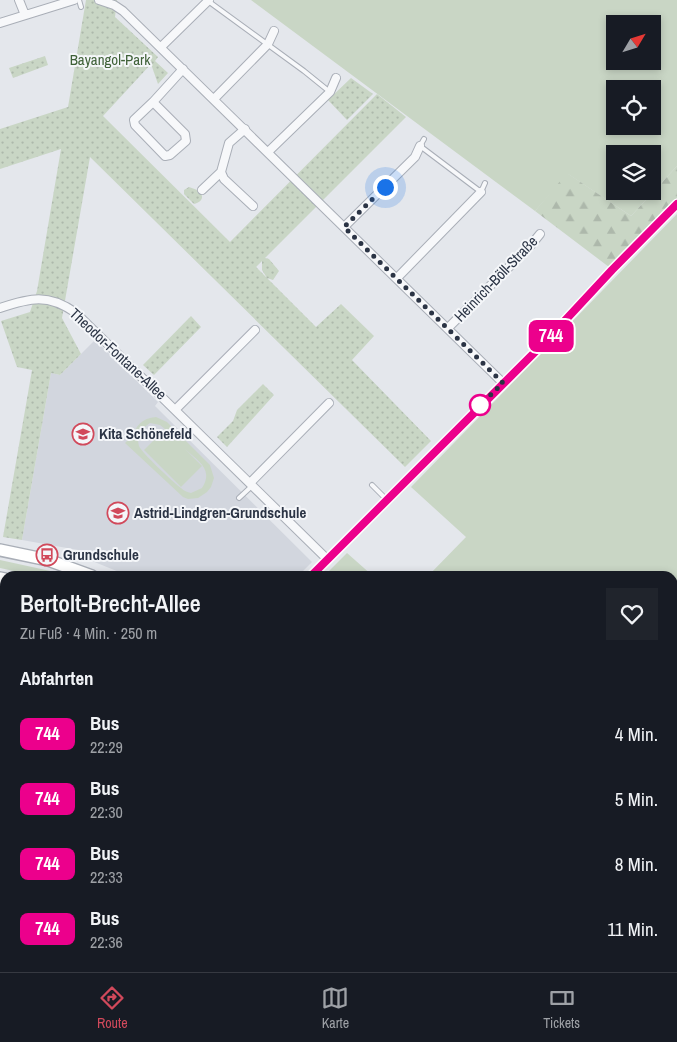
<!DOCTYPE html>
<html lang="de">
<head>
<meta charset="utf-8">
<style>
  :root { --surface:#171b24; --page:#20242c; --text:#f1f3f6; --muted:#9ea1a6; --line:#363941; --accent:#d1495b }
  body { margin:0; font-family:"Archivo Narrow",sans-serif; background:var(--page); color:var(--text); height:100vh; display:flex; flex-direction:column; font-size:19px; white-space:nowrap }
  * { box-sizing:border-box; margin:0 }
  p { font-size:16px; color:var(--muted) }
  .icon { flex:none; width:28px; height:28px; fill:none; stroke:currentColor; stroke-width:2; stroke-linecap:round; stroke-linejoin:round }
  .map { position:relative; flex:1; overflow:hidden }
  .details { position:absolute; left:0px; top:571px; width:678px; height:401px; display:flex; flex-direction:column; background:var(--surface); border-radius:15px 15px 0 0; box-shadow:0 2px 8px #0003 }
  .details>* { flex:none }
  .badge { padding:0 10px; border-radius:8px; font-size:18px; line-height:32px }
  .needle { width:32px; rotate:52deg }
  .controls { position:absolute; left:606px; top:15px; display:grid; gap:10px }
  .controls a { display:grid; place-items:center; width:55px; height:55px; border-radius:0px; background:var(--surface); box-shadow:0 2px 8px #0003; font-size:25px }
  .you { position:absolute; width:25px; height:25px; margin:-12px; border:4px solid #fff; border-radius:50%; background:#1a73e8; box-shadow:0 0 0 8px #1a73e833 }
  .map>.badge { position:absolute; translate:-50% -50%; box-shadow:0 0 0 2px #fff }
  h2 { padding:0 20px; font-size:19px; line-height:45px }
  .round { display:grid; place-items:center; flex:none; width:52px; height:52px; border-radius:0px; background:var(--page) }
  .head { display:flex; align-items:center; justify-content:space-between; height:85px; padding:0 20px }
  h1 { font-size:24px; font-weight:600; line-height:38px }
  ul { padding:0; list-style:none }
  li { display:flex; align-items:center; gap:15px; height:65px; padding:0 20px }
  li div { flex:1 }
  li b { display:block; font-size:19px }
  li em { font-style:normal }
  li .badge { min-width:55px; font-weight:700; text-align:center }
  .tab-bar { display:flex; justify-content:space-around; align-items:center; height:70px; border-top:1px solid var(--line); background:var(--surface); font-size:14px; color:var(--muted) }
  .tab-bar a { display:grid; justify-items:center; gap:2px }
  .tab-bar .active { color:var(--accent) }
  .map>svg:first-child { display:block }
  .built { fill:#d2d6de }
  .grass { fill:#c9d6c5; fill-rule:evenodd }
  .forest { fill:url(#forest-firs) }
  .park { fill:url(#park-dots) }
  .lines { fill:none; stroke-linecap:round; stroke-linejoin:round }
  .lane-casing { stroke:#a9aeb7; stroke-width:6 }
  .street-casing { stroke:#a9aeb7; stroke-width:10 }
  .secondary-casing { stroke:#a9aeb7; stroke-width:14 }
  .lane { stroke:#f7f8fa; stroke-width:4 }
  .street { stroke:#f7f8fa; stroke-width:8 }
  .secondary { stroke:#fff; stroke-width:11 }
  .line-casing { stroke:#fff; stroke-width:11 }
  .line { stroke:#ec008c; stroke-width:8 }
  .walk { stroke:#2b3445; stroke-width:5; stroke-dasharray:0 9 }
  .stop-dot { fill:#fff; stroke:#ec008c; stroke-width:2.5 }
  .labels { text-anchor:middle; stroke-width:4; stroke-linejoin:round; paint-order:stroke }
  .park-label { font-size:15px; fill:#3f6138; stroke:#f4f6f9 }
  .street-label { font-size:15px; fill:#2b3445; stroke:#f4f6f9 }
  .poi-label { font-size:15px; font-weight:bold; fill:#2b3445; stroke:#f4f6f9; text-anchor:start }
</style>
</head>
<body>
<div class="map">
<svg width="677" height="972" viewBox="0 0 677 972">
  <defs>
    <pattern id="forest-firs" width="22" height="20" patternUnits="userSpaceOnUse" patternTransform="scale(1.25)"><rect width="22" height="20" fill="#c9d6c5"/><path d="M5 1l3.5 6h-7zM16 11l3.5 6h-7z" fill="#adb8ab"/></pattern>
    <pattern id="park-dots" width="8" height="8" patternUnits="userSpaceOnUse" patternTransform="scale(1.25)"><rect width="8" height="8" fill="#c9d6c5"/><path d="M2 2h.1M6 6h.1" fill="none" stroke="#adb8ab" stroke-width="1.8" stroke-linecap="round"/></pattern>
  </defs>
  <rect width="100%" height="100%" fill="#e4e7ec"/>
  <path class="built" d="M95,340L158,402L155,406L312,562L298,576H129L92,561L95,553L22,540L51,373L60,375Z
    M0,591L5,592V654L0,653Z
    M323,968H399L397,972H322Z"/>
  <path class="grass" d="M251,0H677V166L631,216L568,174L535,211ZM615,24H652V61H615ZM615,89H652V126H615ZM615,154H652V191H615Z
    M677,214V972H546L541,968H672V576H428L466,537L411,487Z
    M156,417L167,422L210,465L214,478L211,487L207,492L198,498L188,499L183,497L125,443L130,438L132,439C135,426 142,418 156,417ZM150,423L160,425L165,429L144,450L181,487L202,466L185,449C198,461 214,469 202,488L191,493C187,492 184,491 181,488C174,483 141,452 139,446C136,436 142,428 150,423Z
    M347,553L373,576L325,575Z
    M0,560L64,574L65,570L69,571L67,576H37L0,568Z
    M176,968H323L322,972H175Z
    M399,968H477L481,972H397Z"/>
  <path class="forest" d="M677,166V198L609,267L535,211L567,173L631,216Z
    M125,968H176L175,972H125Z"/>
  <path class="park" d="M86,0H117L115,17L158,57L155,61L168,73L158,84L151,64L103,116L230,242L377,94L406,117L265,258L269,259L279,271L273,280L267,278L262,270V261L256,267L316,327L341,304L374,336L352,360L431,441L405,467L90,157L62,318L81,354L60,375L51,373L22,540L3,537L32,370L17,367L1,321L30,312L37,291L61,149L0,169V129L68,107Z
    M45,56L48,65L13,78L9,68Z
    M351,78L373,94L347,120L328,100Z
    M189,187L200,191C204,198 202,202 194,204L184,194V190Z
    M191,316L201,327L154,375L143,365Z
    M263,384L274,395L227,447L217,437L233,421L237,410Z"/>
  <g class="lines">
    <g class="lane-casing">
      <path id="lane" d="M79,0L81,7
        M208,1L304,71L330,92
        M424,139L420,146L481,192L485,183
        M540,327L550,337
        M536,332L545,342
        M372,485L386,499
        M239,498L253,485
        M345,972L347,968
        M387,972L388,968"/>
    </g>
    <g class="street-casing">
      <path id="street" d="M19,0L25,15
        M99,0L114,5L123,11L503,383
        M0,23L74,0
        M161,47L209,0
        M214,99L268,44L274,31
        M153,102L134,120L135,125L165,156L170,155L186,141L185,134L153,102L183,69
        M245,129L229,143L221,172L224,179L253,206
        M268,152L330,92L336,78
        M202,190L221,172
        M344,227L415,157L420,146
        M397,278L481,192
        M0,308C30,298 48,293 76,313L327,559
        M448,328L531,245L540,234
        M176,409L255,330
        M250,483L329,403
        M311,576L545,342L612,270L677,204
        M0,738L5,739
        M0,894L5,889"/>
    </g>
    <g class="secondary-casing">
      <path id="secondary" d="M0,550L48,560L92,576
        M0,578L5,579
        M496,968L501,972
        M535,968L540,972"/>
    </g>
    <use href="#lane" class="lane"/>
    <use href="#street" class="street"/>
    <use href="#secondary" class="secondary"/>
  </g>
  <g class="lines">
    <g class="line-casing">
      <path id="line" d="M311,576L545,342L612,270L677,204"/>
    </g>
    <use href="#line" class="line"/>
    <path class="walk" d="M385,187L344,227L503,383L480,405"/>
  </g>
  <defs>
    <g id="school-ring" transform="scale(1.125)"><circle r="9.5" fill="#f4f6f9" stroke="#d1495b" stroke-width="1.5"/><path d="M0-5L7-2L0 1L-7-2ZM-4 1L0 2.5L4 1V4Q0 6-4 4Z" fill="#d1495b"/></g>
    <g id="bus-ring" transform="scale(1.125)"><circle r="9.5" fill="#f4f6f9" stroke="#d1495b" stroke-width="1.5"/><path d="M-5-6H5V4H4V6H2V4H-2V6H-4V4H-5ZM-3.5-4V0h7V-4ZM-3.5 1.2v1.5H-2V1.2ZM2 1.2v1.5H3.5V1.2Z" fill="#d1495b"/></g>
  </defs>
  <g fill-rule="evenodd">
    <use href="#school-ring" x="83" y="434"/>
    <use href="#school-ring" x="118" y="513"/>
    <use href="#bus-ring" x="47" y="555"/>
  </g>
  <circle class="stop-dot" cx="480" cy="405" r="10"/>
  <g class="labels">
    <g class="park-label">
      <text x="110" y="65">Bayangol-Park</text>
    </g>
    <g class="street-label">
      <text transform="translate(496 279) rotate(-46)" y="5">Heinrich-Böll-Straße</text>
      <text transform="translate(118 354) rotate(43)" y="5">Theodor-Fontane-Allee</text>
    </g>
    <g class="poi-label">
      <text x="99" y="439">Kita Schönefeld</text>
      <text x="134" y="518">Astrid-Lindgren-Grundschule</text>
      <text x="63" y="560">Grundschule</text>
    </g>
  </g>
</svg>
<div class="controls">
<a><svg class="needle" viewBox="-14 -14 28 28"><path d="M0-13l5 13h-10z" fill="#e53935"/><path d="M0 13l5-13h-10z" fill="#9ea1a6"/></svg></a>
<a><svg class="icon" aria-label="locate" viewBox="0 0 24 24"><circle cx="12" cy="12" r="6"/><path d="M12 2v4M12 18v4M2 12h4M18 12h4"/></svg></a>
<a><svg class="icon" aria-label="layers" viewBox="0 0 24 24"><path d="M12 4l9 5-9 5-9-5zM3 14l9 5 9-5"/></svg></a>
</div>
<div class="you" style="left:385px;top:187px"></div>
<b class="badge" style="left:551px;top:336px;background:#ec008c;color:#fff">744</b>
<section class="details">
<div class="head"><div><h1>Bertolt-Brecht-Allee</h1><p>Zu Fuß · 4 Min. · 250 m</p></div><a class="round"><svg class="icon" aria-label="heart" viewBox="0 0 24 24"><path d="M12 20l-8-8c-3-5 5-10 8-4 3-6 11-1 8 4z"/></svg></a></div>
<h2>Abfahrten</h2>
<ul>
<li><span class="badge" style="background:#ec008c;color:#fff">744</span><div><b>Bus</b><p>22:29</p></div><em>4 Min.</em></li>
<li><span class="badge" style="background:#ec008c;color:#fff">744</span><div><b>Bus</b><p>22:30</p></div><em>5 Min.</em></li>
<li><span class="badge" style="background:#ec008c;color:#fff">744</span><div><b>Bus</b><p>22:33</p></div><em>8 Min.</em></li>
<li><span class="badge" style="background:#ec008c;color:#fff">744</span><div><b>Bus</b><p>22:36</p></div><em>11 Min.</em></li>
</ul>
</section>
</div>
<nav class="tab-bar">
<a class="active"><svg class="icon" aria-label="directions" viewBox="0 0 24 24"><path d="M12 3l9 9-9 9-9-9zM9 14v-3h6M13 9l2 2-2 2"/></svg>Route</a>
<a><svg class="icon" aria-label="map" viewBox="0 0 24 24"><path d="M3 6l6-2 6 2 6-2v14l-6 2-6-2-6 2zM9 4v14M15 6v14"/></svg>Karte</a>
<a><svg class="icon" aria-label="tickets" viewBox="0 0 24 24"><path d="M3 7h18v10H3zM15 7v10"/></svg>Tickets</a>
</nav>
</body>
</html>
